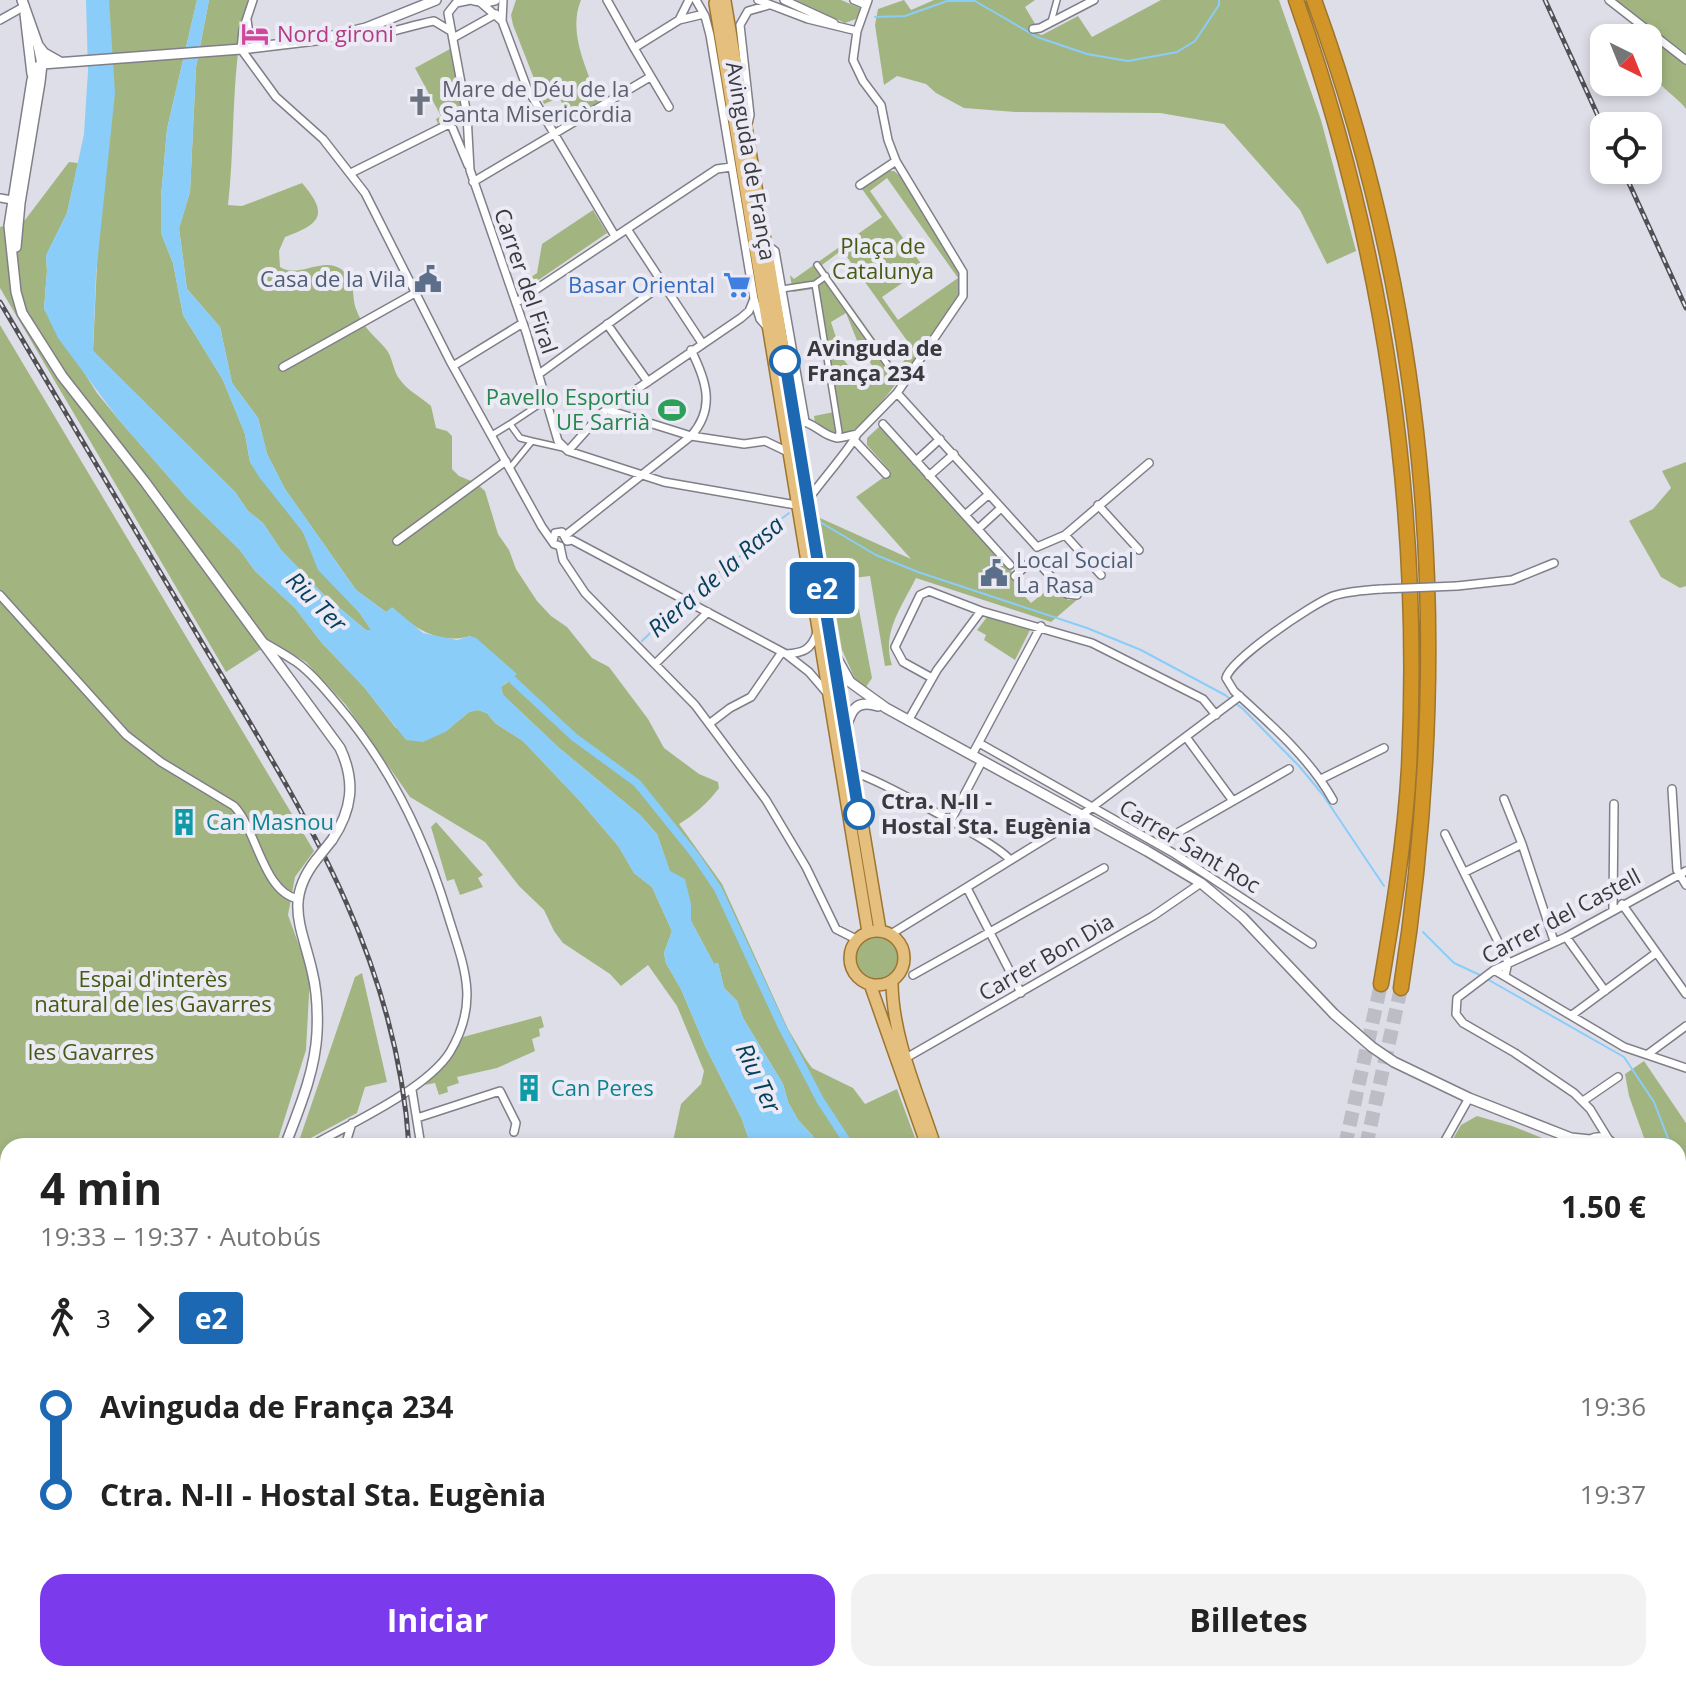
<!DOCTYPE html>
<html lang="es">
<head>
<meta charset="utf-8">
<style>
  :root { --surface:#fff; --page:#f2f2f2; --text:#222; --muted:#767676; --accent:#7c3aed }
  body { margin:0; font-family:"Open Sans",sans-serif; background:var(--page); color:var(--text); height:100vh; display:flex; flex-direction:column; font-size:30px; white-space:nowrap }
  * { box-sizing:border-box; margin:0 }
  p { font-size:26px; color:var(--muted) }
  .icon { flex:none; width:44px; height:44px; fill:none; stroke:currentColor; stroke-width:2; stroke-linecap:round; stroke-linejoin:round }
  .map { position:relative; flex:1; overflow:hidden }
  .drawer { position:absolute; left:0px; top:1138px; width:1686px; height:544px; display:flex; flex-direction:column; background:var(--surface); border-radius:24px 24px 0 0; box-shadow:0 4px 12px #0003 }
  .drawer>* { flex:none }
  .badge { padding:0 16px; border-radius:6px; font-size:28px; line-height:52px }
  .needle { width:52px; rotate:137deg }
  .controls { position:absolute; left:1590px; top:24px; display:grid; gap:16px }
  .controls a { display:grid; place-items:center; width:72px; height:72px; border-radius:16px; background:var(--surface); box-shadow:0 4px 12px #0003; font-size:40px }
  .map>.badge { position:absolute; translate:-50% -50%; box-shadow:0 0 0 4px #fff }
  .legs { display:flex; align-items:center; gap:12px; height:88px; padding:0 40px; font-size:26px }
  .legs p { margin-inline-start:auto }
  .headline { display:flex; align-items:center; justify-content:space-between; height:136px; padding:0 40px }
  h1 { font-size:44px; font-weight:700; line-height:60px }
  .cta { display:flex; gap:16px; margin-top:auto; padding:16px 40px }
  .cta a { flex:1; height:92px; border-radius:24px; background:var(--accent); color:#fff; font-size:32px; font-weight:700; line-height:92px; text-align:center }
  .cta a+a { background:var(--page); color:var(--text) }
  ul { padding:0 40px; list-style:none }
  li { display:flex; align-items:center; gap:28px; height:88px; font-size:30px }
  li i { display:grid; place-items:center; width:12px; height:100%; margin:0 10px; background:currentColor }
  li i::after { content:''; width:20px; height:20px; margin:-10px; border:6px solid; border-radius:50%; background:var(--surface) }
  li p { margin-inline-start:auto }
  li:first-child i { background:linear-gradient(#0000 50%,currentColor 0) }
  li:last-child i { background:linear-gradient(currentColor 50%,#0000 0) }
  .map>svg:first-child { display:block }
  .green { fill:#a2b580; fill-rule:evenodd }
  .water { fill:#8acdf9 }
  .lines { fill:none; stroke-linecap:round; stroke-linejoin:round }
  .stream { stroke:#8acdf9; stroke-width:2 }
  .canal { stroke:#8acdf9; stroke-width:8 }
  .motorway-tunnel { stroke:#bdbdc6; stroke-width:14; stroke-dasharray:14 7; stroke-linecap:butt }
  .pedestrian-casing { stroke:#807f89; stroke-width:8 }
  .minor-casing { stroke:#807f89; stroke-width:10 }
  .tertiary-casing { stroke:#807f89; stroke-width:12 }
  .primary-casing { stroke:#9d752f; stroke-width:14 }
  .trunk-casing { stroke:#9d752f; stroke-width:15 }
  .motorway-casing { stroke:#9d752f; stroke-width:17 }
  .pedestrian { stroke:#fff; stroke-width:5 }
  .minor { stroke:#fff; stroke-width:7 }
  .tertiary { stroke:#fff; stroke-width:9 }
  .primary { stroke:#e4bf7d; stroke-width:11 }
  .trunk { stroke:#dbaa52; stroke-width:12 }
  .motorway { stroke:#d29527; stroke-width:14 }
  .rail-casing { stroke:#515155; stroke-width:5 }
  .rail { stroke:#ecebf5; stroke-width:2; stroke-dasharray:6; stroke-linecap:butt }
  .minor-bridge-casing { stroke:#807f89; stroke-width:10; stroke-linecap:butt }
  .tertiary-bridge-casing { stroke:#807f89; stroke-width:12; stroke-linecap:butt }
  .minor-bridge { stroke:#fff; stroke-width:7 }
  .tertiary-bridge { stroke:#fff; stroke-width:9 }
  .line-1-casing { stroke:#fff; stroke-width:18 }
  .line-1 { stroke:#1d68b3; stroke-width:12 }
  .stop-1-dot { fill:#fff; stroke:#1d68b3; stroke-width:4 }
  .labels { text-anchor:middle; stroke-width:8; stroke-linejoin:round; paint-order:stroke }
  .hotel-label { font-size:22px; fill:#b23c85; stroke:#ecebf5; text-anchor:start }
  .worship-label { font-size:22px; fill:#5b616d; stroke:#ecebf5; text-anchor:start }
  .street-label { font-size:22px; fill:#3a3a3e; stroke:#ecebf5 }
  .park-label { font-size:22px; fill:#455a12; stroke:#ecebf5 }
  .service-label { font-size:22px; fill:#4e5e75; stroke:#ecebf5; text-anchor:end }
  .shop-label { font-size:22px; fill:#366cbe; stroke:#ecebf5; text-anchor:end }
  .stop-label { font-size:22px; font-weight:bold; fill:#3a3a3e; stroke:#ecebf5; text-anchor:start }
  .leisure-label { font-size:22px; fill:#27864d; stroke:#ecebf5; text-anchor:end }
  .culture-label { font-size:22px; fill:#0d838f; stroke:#ecebf5; text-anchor:start }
  .water-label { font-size:24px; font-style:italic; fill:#053f5b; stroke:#ecebf5 }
</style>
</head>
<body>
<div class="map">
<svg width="1686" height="1682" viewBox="0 0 1686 1682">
  <rect width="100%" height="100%" fill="#dedee8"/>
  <path class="green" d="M109,0H197L167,129L161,197V233L173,263L183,315L223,380L245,434L250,462L303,532L319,570L359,612L372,631L366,630L324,595L281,550L263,523L248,511L235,492L93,351Z
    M209,0H248C230,65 236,137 228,205L242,206L302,183C329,214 321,224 285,237L279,251L280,267C298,279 323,256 341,269C357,282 351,295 356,309C362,327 375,336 386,349C392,356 393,369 398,377C407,391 420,396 431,406L436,428L447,431L452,436V469L459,476L476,483L485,491L498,534L509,550L516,569L537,601L551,616L567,627L592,658L609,667L648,719L664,748L699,774L718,782L719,788C708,803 694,815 679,824L722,884L788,1029L805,1058L812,1068L853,1088L865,1104L897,1089L918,1146H812L813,1136L798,1120L788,1102L783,1084L743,1018L737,1001L724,988L718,963L714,964L691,921V904L670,872L657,834L640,815L558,747L503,695L501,687L508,682L470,636C440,645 414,629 393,608L386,612L356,590L285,489L267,454L258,418L232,383L220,327L187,289L179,228L190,192L196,67Z
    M516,0H581C567,33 588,71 599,103L573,119L559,98L544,104L513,25L511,15Z
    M796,0H841L860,8L856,19L845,23Z
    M904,0L911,10L934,0H1035L1025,7L1037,27L1030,31L1042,35L1078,16L1092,37L1161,0H1279L1321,120L1356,251L1327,264L1300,210L1224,124L1160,113L1015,112L964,108L936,93L926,84L897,76L884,85L875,25L878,9Z
    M1614,0H1686V109C1679,99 1664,90 1659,82C1651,69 1648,53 1648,38H1644L1637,18Z
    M450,49L462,111L438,124L436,119L441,116L415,68Z
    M69,162L78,163L67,213L46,256L47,271L44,309L97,393L119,420L188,499L240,550L255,571L295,608L322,643L364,687L396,728L445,732L469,712L478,710L487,713L495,723L523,741L579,800L619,847L634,873L652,887L672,931L664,953L666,963L681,989L706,1048L742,1119L751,1146H672L681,1104L701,1084L704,1071L677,1006L648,965L621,986L610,974L563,943L554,931L544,910L519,886L485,842L410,797L346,705L306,662L272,642L226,672L0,288V227L25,220Z
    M887,171H894L899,175L959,271L961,277L958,297C940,323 874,422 850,432C836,437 826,431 815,424L814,416L834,412L813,289L793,292L790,275L794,279L882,217L862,189ZM887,178L958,278L898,320L882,297L924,268L870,191ZM842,250L913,349L897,370L822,265ZM846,313L860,348L873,367L861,381L843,359L831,322Z
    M593,210L607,233L521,292L518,286L537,273L542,244Z
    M0,325L314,851L295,877L288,915L310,976L306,1050L276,1146H8V1674H87L85,1682H0Z
    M880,426L1022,583L1017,588L1031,603L1051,587L1068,600L1078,599L1051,622L916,578C902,606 881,634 892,665L885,666L870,576L853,578L872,678L866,687L856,681L842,650L820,518L911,559L856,497L891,472L867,445V438Z
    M1686,462V586L1680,588L1661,577L1629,521L1653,509L1671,488L1662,471Z
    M987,617L1030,630L1015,660L984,640L986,635L977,630Z
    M436,822L483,875L478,878L483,887L460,895L454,879L447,881L431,827Z
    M856 958a21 21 0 1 1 42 0a21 21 0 1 1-42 0Z
    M362,973L387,1082L365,1087L357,1113L305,1141L300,1138L355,977Z
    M541,1016L544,1027L539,1029L540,1036L532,1039L535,1051L497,1068L457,1077L459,1083L447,1087L448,1092L439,1095L435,1083L424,1085L443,1067L463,1037Z
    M1644,1061L1686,1123V1222L1678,1215V1146H1647L1629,1096L1625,1074Z
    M1477,1116L1512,1126L1562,1146H1449L1461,1125Z
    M754,1674H868L863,1682H754Z"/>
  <path class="water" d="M86,0H109L115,93L96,274L93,351L235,492L248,511L263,523L281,550L324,595L366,630H371L359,612L318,570L303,532L259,477L250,462L245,434L223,380L183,315L173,263L161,233V197L167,129L197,0H209L196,67L190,192L179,228L187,289L220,327L232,383L258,418L267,454L285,489L356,590L386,612L392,607L423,633L457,640L470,636L476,638L517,674L501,687L503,695L558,747L640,815L657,834L670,871L685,879L691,904V921L714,964L718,963L724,988L737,1001L743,1018L783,1084L788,1102L798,1120L814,1137L812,1146H751L742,1119L706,1048L681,989L666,963L664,953L672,931L652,887L634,873L619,847L579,800L523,741L495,723L487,713L478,710L469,712L445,732L423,742L406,740L364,687L322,643L295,608L255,571L240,550L188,499L119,420L58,338L44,309L47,271L46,255L67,213L84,134L88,71Z"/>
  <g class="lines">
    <path class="stream" d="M875,17L905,16L947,1H975L1037,37L1087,54L1128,61L1177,52L1195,41L1219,5V0
      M820,522L876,555L918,572L1087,628L1141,650L1225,695L1243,709L1299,766L1323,795L1384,886
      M685,598L743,554L771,527L789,513
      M642,641L681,603
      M1423,932L1454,963L1482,976
      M1487,979L1624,1057L1654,1102L1671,1146
      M1678,1164L1686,1184"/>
    <path class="canal" d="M505,673L574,737L637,783L695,855L718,889L782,1027L820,1100L850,1146"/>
    <path class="motorway-tunnel" d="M1345,1146L1381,984
      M1366,1146L1401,988"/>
    <g class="pedestrian-casing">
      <path id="pedestrian" d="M1051,22L1057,0
        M817,265L895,375L903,382
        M815,284L839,432L838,438
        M782,289L815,284L826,276
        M510,424L546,400
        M492,435L510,424L520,438L532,441L510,468
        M532,441L563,448"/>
    </g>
    <g class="minor-casing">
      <path id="minor" d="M253,0L243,30L241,49L276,97L323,139L365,193L450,361L542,527L554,544L560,546
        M471,0L456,3L448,13L467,115L470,170L526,332L558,441L568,451L664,482L796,505
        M607,0L634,48
        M696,0L705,16L710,35L754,299L760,319L767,327
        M758,0L808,19L857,31
        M784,0L834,23
        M854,0L866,5
        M1609,0L1686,60
        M480,2L502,21L527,88L615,236
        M0,20L25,6
        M247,20L249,34L263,47
        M679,20L689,0
        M502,21L503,0
        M1033,29L1040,28L1094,0
        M339,36C372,41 402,27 434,21L449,30
        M453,38L496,14
        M669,107L634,48L679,20L704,14
        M450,122L468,165
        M748,124L750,115L740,25L748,11L769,5
        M351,173L467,115
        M473,182L650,77
        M860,185L896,161
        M0,198L12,200
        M627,229L702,343
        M767,245L775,251L805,421
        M517,302L717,169L731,167
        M607,324L648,382
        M453,366L523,323
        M283,367L415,293
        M539,374L663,284
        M897,393L1037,547
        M608,410L691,436L744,444L765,441L788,452
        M800,421C814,422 822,436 837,438C843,438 851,435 857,434
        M883,424L1010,565
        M855,441L886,474
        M568,451L602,413L741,318L749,311L754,299
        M916,461L940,439
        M929,476L954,454
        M808,500C817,486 854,444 857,434L897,393L963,296V272L896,161L888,140L881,105L863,81L853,60L857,31L868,0
        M1098,505L1139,550
        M965,515L989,494
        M978,529L1001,508
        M566,535L691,436C716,408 706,380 691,350
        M1065,535L1101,575
        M397,541L506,461
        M553,541L555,533L562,532L567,541L572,540L786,654L809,672L827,693
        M560,546L563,560L585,593L695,705L766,800L806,867L836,929L856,939
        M1037,547L1065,535L1149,463
        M1034,558L1067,594L1077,595
        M1015,576L1035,557
        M1457,586L1512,580L1554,563
        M0,595L126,735L161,762L234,806C257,830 263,892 298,899
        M265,643C275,649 286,655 296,662C312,673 325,690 338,705C390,766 424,836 447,912C463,965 481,1000 450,1052C427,1089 350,1124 311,1146
        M786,654C803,653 811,650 817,633
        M655,664L708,612
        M932,678L903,662L895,647L920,595L929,591L981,611L1092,643L1203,699L1216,715
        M908,721L937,670L981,611
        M709,724L730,708L751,697L782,652
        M1186,737L1233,801
        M979,743L1175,854L1312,944
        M972,755L1041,626
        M853,772C877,779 997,843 1010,860
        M1321,779L1384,748
        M1672,789L1677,870L1686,885
        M1504,799L1522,844L1554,941
        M1333,800C1309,757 1270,724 1234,691L1226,678C1231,659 1312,604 1333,596C1349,591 1365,590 1382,589
        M950,822L982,761
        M1445,834L1508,962L1505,976
        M1158,844L1289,769
        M1465,872L1522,844
        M967,888L1021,993
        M1622,904L1686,994
        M1613,909L1614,804
        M891,934L1071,823L1240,696
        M1566,937L1605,991
        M1494,970L1624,1047L1686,1068
        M913,975L1104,868
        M1572,1015L1656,953
        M1648,1054L1686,1026
        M906,1058L1153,916L1201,883
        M412,1090L421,1146
        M1583,1101L1618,1077
        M417,1118L500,1091L516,1123L514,1132
        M1609,1140L1590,1109L1574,1093L1515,1053L1463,1023L1456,1014L1457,998L1494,970L1566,937L1686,871
        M345,1146L352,1123
        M1442,1146L1469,1098
        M1678,1253L1686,1240
        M1678,1274L1686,1285
        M1678,1364L1686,1377
        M1678,1463L1686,1477
        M1678,1518L1686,1516
        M338,1682L340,1674"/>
    </g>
    <g class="tertiary-casing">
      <path id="tertiary" d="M22,0L38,45L44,53L60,62
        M474,0L487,2L495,0
        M25,14L32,74
        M16,247L20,203L40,82L42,64L38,45
        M836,657L850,682L886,708L1147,851L1201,883L1243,918L1334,1014L1372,1047L1394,1062L1469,1098L1571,1138L1590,1140
        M847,725C852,707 859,700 878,706
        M332,840C352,810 356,782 340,748L145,482L62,376L22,313L16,292L9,226L32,80L37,67L42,64L241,49L316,40L366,28L436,0
        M285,1146C299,1109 315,1072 317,1033C318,1012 317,991 312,971C302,927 284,901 316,860
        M1583,1146C1593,1135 1605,1135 1615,1146
        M1678,1223L1686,1229
        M96,1682L99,1674"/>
    </g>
    <g class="primary-casing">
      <path id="primary" d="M725,1L880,930
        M715,3L868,932
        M850 958a27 27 0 1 1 54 0a27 27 0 1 1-54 0Z
        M892,981C892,1037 918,1093 935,1146
        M870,984L927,1146"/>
    </g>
    <g class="trunk-casing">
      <path id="trunk" d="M928,1682L931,1674
        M942,1682L944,1674"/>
    </g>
    <g class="motorway-casing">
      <path id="motorway" d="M1296,0C1384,249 1422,504 1409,768C1405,840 1393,913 1381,984
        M1314,0C1432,324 1454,649 1401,988
        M1678,1663L1686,1670
        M1102,1674L1115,1682
        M1263,1674L1271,1682
        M1599,1674V1682
        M1634,1674L1639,1682
        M1174,1682L1176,1674
        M1192,1682L1195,1674
        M1212,1682L1214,1674
        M1370,1682L1393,1674
        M1410,1682L1433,1674"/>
    </g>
    <use href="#pedestrian" class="pedestrian"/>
    <use href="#minor" class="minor"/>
    <use href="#tertiary" class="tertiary"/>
    <use href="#primary" class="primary"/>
    <use href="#trunk" class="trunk"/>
    <use href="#motorway" class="motorway"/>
    <g class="rail-casing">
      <path id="rail" d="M1545,0L1604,129
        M1623,170L1686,308
        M0,302C67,416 134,528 201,641C298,804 396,950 409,1146
        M324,1682L326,1674"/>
    </g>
    <use href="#rail" class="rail"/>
    <g class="minor-bridge-casing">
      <path id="minor-bridge" d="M1382,589L1457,586"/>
    </g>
    <g class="tertiary-bridge-casing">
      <path id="tertiary-bridge" d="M316,860L332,840"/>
    </g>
    <use href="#minor-bridge" class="minor-bridge"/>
    <use href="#tertiary-bridge" class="tertiary-bridge"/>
  </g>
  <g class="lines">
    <g class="line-1-casing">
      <path id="line-1" d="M785,361L859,814"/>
    </g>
    <use href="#line-1" class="line-1"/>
  </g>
  <defs>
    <g id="hotel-bare" transform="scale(2.16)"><path d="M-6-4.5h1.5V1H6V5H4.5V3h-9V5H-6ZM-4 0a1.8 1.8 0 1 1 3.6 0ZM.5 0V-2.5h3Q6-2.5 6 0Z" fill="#d1479c" stroke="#ecebf5" stroke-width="2.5" paint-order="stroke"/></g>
    <g id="church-bare" transform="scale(2.16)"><path d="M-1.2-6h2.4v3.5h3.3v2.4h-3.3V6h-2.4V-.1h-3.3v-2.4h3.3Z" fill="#6b7280" stroke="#ecebf5" stroke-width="2.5" paint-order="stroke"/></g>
    <g id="civic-bare" transform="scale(2.16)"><path d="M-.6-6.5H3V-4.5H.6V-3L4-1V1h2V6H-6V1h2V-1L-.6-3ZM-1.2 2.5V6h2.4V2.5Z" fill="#5c6f8a" stroke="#ecebf5" stroke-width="2.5" paint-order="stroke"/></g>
    <g id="supermarket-bare" transform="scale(2.16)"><path d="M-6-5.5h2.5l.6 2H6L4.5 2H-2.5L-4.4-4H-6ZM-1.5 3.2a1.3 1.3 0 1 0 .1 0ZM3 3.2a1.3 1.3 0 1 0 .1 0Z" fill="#3f7fe0" stroke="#ecebf5" stroke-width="2.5" paint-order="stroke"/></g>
    <g id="stadium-bare" transform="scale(2.16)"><path d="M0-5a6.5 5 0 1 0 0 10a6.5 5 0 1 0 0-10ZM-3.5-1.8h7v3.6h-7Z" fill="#2e9e5b" stroke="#ecebf5" stroke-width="2.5" paint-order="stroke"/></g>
    <g id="building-bare" transform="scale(2.16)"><path d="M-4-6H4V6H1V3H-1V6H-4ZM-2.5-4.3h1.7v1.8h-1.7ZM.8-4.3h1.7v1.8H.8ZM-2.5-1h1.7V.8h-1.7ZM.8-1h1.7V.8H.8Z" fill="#0f9aa8" stroke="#ecebf5" stroke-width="2.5" paint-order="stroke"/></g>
  </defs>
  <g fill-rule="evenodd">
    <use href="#hotel-bare" x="255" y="34"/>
    <use href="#church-bare" x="420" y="102"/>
    <use href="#civic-bare" x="428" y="279"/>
    <use href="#supermarket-bare" x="737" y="285"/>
    <use href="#stadium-bare" x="672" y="410"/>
    <use href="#civic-bare" x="994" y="573"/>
    <use href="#building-bare" x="184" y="822"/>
    <use href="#building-bare" x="529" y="1088"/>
  </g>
  <g class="stop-1-dot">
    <circle cx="785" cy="361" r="14"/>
    <circle cx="859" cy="814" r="14"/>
  </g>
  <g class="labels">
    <g class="hotel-label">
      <text x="277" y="42">Nord gironi</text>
    </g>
    <g class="worship-label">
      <text x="442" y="97">Mare de Déu de la<tspan x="442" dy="25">Santa Misericòrdia</tspan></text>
    </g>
    <g class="street-label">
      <text transform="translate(751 161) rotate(80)" y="8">Avinguda de França</text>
      <text transform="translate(526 281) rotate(71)" y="8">Carrer del Firal</text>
      <text transform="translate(1190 846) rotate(31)" y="8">Carrer Sant Roc</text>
      <text transform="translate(1561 916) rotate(-28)" y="8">Carrer del Castell</text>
      <text transform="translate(1046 957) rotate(-30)" y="8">Carrer Bon Dia</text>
    </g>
    <g class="park-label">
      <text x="883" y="254">Plaça de<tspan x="883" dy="25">Catalunya</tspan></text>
      <text x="153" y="987">Espai d'interès<tspan x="153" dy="25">natural de les Gavarres</tspan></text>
      <text x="91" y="1060">les Gavarres</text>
    </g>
    <g class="service-label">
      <text x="406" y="287">Casa de la Vila</text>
      <text x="1016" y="568" text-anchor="start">Local Social<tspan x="1016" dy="25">La Rasa</tspan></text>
    </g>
    <g class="shop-label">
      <text x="715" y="293">Basar Oriental</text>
    </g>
    <g class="stop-label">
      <text x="807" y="356">Avinguda de<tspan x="807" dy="25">França 234</tspan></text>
      <text x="881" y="809">Ctra. N-II -<tspan x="881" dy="25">Hostal Sta. Eugènia</tspan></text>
    </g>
    <g class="leisure-label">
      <text x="650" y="405">Pavello Esportiu<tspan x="650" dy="25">UE Sarrià</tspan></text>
    </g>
    <g class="culture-label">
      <text x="206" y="830">Can Masnou</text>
      <text x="551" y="1096">Can Peres</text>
    </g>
    <g class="water-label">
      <text transform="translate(716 577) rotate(-41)" y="8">Riera de la Rasa</text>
      <text transform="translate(316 602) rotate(45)" y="8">Riu Ter</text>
      <text transform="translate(758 1078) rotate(65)" y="8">Riu Ter</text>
    </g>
  </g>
</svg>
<div class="controls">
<a><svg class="needle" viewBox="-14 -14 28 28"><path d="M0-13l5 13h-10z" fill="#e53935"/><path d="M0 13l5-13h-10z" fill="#767676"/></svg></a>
<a><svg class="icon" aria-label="locate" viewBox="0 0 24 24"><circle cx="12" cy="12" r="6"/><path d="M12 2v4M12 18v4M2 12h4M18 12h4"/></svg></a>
</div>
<b class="badge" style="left:822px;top:588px;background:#1d68b3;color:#fff">e2</b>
<section class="drawer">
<div class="headline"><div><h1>4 min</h1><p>19:33 – 19:37 · Autobús</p></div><b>1.50 €</b></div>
<div class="legs"><svg class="icon" aria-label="walk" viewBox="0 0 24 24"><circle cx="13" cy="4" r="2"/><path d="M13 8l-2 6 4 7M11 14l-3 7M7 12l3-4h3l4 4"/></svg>3<svg class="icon" aria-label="forward" viewBox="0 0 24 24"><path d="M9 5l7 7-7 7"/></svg><b class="badge" style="background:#1d68b3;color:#fff">e2</b></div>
<ul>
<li><i style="color:#1d68b3"></i><b>Avinguda de França 234</b><p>19:36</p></li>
<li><i style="color:#1d68b3"></i><b>Ctra. N-II - Hostal Sta. Eugènia</b><p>19:37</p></li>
</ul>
<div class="cta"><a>Iniciar</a><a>Billetes</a></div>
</section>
</div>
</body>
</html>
